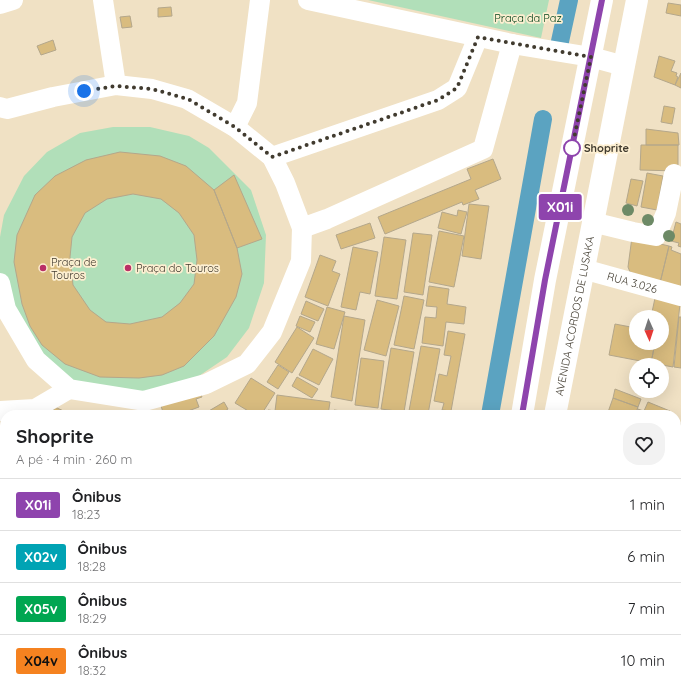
<!DOCTYPE html>
<html lang="pt">
<head>
<meta charset="utf-8">
<style>
  :root { --surface:#fff; --page:#f2f2f2; --text:#202124; --muted:#757577; --line:#e0e0e0 }
  body { margin:0; font-family:Quicksand,sans-serif; background:var(--page); color:var(--text); height:100vh; display:flex; flex-direction:column; font-size:15px; white-space:nowrap }
  * { box-sizing:border-box; margin:0 }
  p { font-size:13px; color:var(--muted) }
  .icon { flex:none; width:22px; height:22px; fill:none; stroke:currentColor; stroke-width:2; stroke-linecap:round; stroke-linejoin:round }
  .map { position:relative; flex:1; overflow:hidden }
  .drawer { position:absolute; left:0px; top:410px; width:681px; height:284px; display:flex; flex-direction:column; background:var(--surface); border-radius:16px 16px 0 0; box-shadow:0 4px 16px #0002 }
  .drawer>* { flex:none }
  .badge { padding:0 8px; border-radius:3px; font-size:14px; line-height:26px }
  .needle { width:26px; rotate:177deg }
  .buttons { position:absolute; left:629px; top:310px; display:grid; gap:8px }
  .buttons a { display:grid; place-items:center; width:40px; height:40px; border-radius:50%; background:var(--surface); box-shadow:0 4px 16px #0002; font-size:20px }
  .you { position:absolute; width:20px; height:20px; margin:-10px; border:3px solid #fff; border-radius:50%; background:#1a73e8; box-shadow:0 0 0 6px #1a73e833 }
  .map>.badge { position:absolute; translate:-50% -50%; box-shadow:0 0 0 2px #fff }
  .round { display:grid; place-items:center; flex:none; width:42px; height:42px; border-radius:16px; background:var(--page) }
  .headline { display:flex; align-items:center; justify-content:space-between; height:68px; padding:0 16px }
  h1 { font-size:19px; font-weight:700; line-height:30px }
  ul { padding:0; list-style:none }
  li { display:flex; align-items:center; gap:12px; height:52px; padding:0 16px; border-top:1px solid var(--line) }
  li div { flex:1 }
  li b { display:block; font-size:15px }
  li em { font-style:normal }
  li .badge { min-width:44px; font-weight:700; text-align:center }
  .map>svg:first-child { display:block }
  .green { fill:#b1dfb9 }
  .lines { fill:none; stroke-linecap:round; stroke-linejoin:round }
  .stream { stroke:#5ba3c1; stroke-width:5 }
  .canal { stroke:#5ba3c1; stroke-width:18 }
  .building { fill:#d9bc7f; stroke:#b4a78b; fill-rule:evenodd }
  .minor { stroke:#fff; stroke-width:20 }
  .major { stroke:#fff; stroke-width:22 }
  .tree { fill:#6d8a66 }
  .line-casing { stroke:#fff; stroke-width:9 }
  .line { stroke:#8e44ad; stroke-width:6 }
  .walk { stroke:#413b2f; stroke-width:4; stroke-dasharray:0 7.2 }
  .stop-dot { fill:#fff; stroke:#8e44ad; stroke-width:2 }
  .poi-dot { fill:#ba2f66; stroke:#fdefd1; stroke-width:1.5 }
  .labels { text-anchor:middle; stroke-width:3.5; stroke-linejoin:round; paint-order:stroke }
  .park-label { font-size:11px; fill:#02431a; stroke:#fdefd1 }
  .stop-label { font-size:11px; font-weight:bold; fill:#413b2f; stroke:#fdefd1; text-anchor:start }
  .poi-label { font-size:11px; fill:#413b2f; stroke:#fdefd1; text-anchor:start }
  .street-label { font-size:11px; fill:#413b2f; stroke:#fdefd1 }
</style>
</head>
<body>
<div class="map">
<svg width="681" height="694" viewBox="0 0 681 694">
  <rect width="100%" height="100%" fill="#f0e1c4"/>
  <path class="green" d="M368,0H549L541,38Z
    M113,127H150L189,136L209,148L251,190L266,235L264,283L249,328L227,357L190,382L145,396L90,392L51,373L0,278V237L4,215L24,176L47,152L80,133Z"/>
  <g class="lines">
    <path class="stream" d="M542,689L546,693L553,694
      M562,694L593,692L606,689
      M663,694L681,689"/>
    <path class="canal" d="M559,46L569,0
      M490,415L543,119
      M431,694L432,689"/>
  </g>
  <path class="building" d="M668,3L681,5V16L666,13Z
    M171,7L172,16L158,17V8Z
    M130,16L132,27L122,28L120,17Z
    M53,40L56,50L41,55L37,46Z
    M659,56L675,61L671,71L677,73L676,76L678,77L675,85L654,77Z
    M681,73V88L675,85Z
    M664,106L675,108L672,124L661,122Z
    M646,129L678,133L679,145H646Z
    M641,145H678V171L640,170Z
    M120,152L160,156L186,166L214,190L237,248L242,274L236,297L214,336L184,366L162,375L139,378L100,377L65,364L42,345L30,326L22,304L14,262L17,235L35,195L55,176L86,160ZM133,194L161,199L179,213L194,235L197,260L194,284L180,303L162,317L130,324L106,322L90,310L73,285L70,257L72,237L85,213L107,199Z
    M493,159L501,179L475,190L479,199L463,205L462,202L385,234L378,217L471,179L467,169Z
    M647,173L663,176L657,210L641,207Z
    M234,175L262,239L237,248L214,190Z
    M631,179L643,181L637,206L626,203Z
    M469,204L489,206L481,259L462,256Z
    M458,210L467,212L461,234L438,228L442,212L457,216Z
    M676,222L681,224V247L678,246L679,243L671,241Z
    M370,223L375,238L341,249L336,235Z
    M439,231L464,236L454,287L429,282Z
    M413,233L432,235L423,295L404,292Z
    M384,237L406,240L397,299L375,296Z
    M632,237L669,246L660,283L630,272L628,267Z
    M669,246L672,247L671,250L681,254V288L660,283Z
    M353,247L378,252L370,294L360,292L356,310L341,307Z
    M320,255L336,261L332,271L340,274L328,306L305,297Z
    M429,286L449,289L447,304L466,307L464,324L446,322L443,346L422,343L425,317L436,318L437,307L426,306Z
    M404,296L424,300L414,349L394,345Z
    M655,298L680,304L673,367L651,363L655,343H662V317H651Z
    M377,300L399,306L386,356L364,350Z
    M306,301L324,309L318,321L301,314Z
    M327,307L345,312L334,349L316,344Z
    M300,316L315,322L310,332L296,326Z
    M344,316L365,320L352,401L331,397Z
    M679,317H681V368L674,367Z
    M615,324L636,328V343H655L651,363L609,355Z
    M297,327L314,338L292,373L275,362Z
    M448,331L465,334L451,411L442,410L444,403L434,401L439,374L447,376L451,356L444,355Z
    M421,346L440,349L428,414L409,411Z
    M391,348L414,352L404,412L381,409Z
    M313,349L333,359L319,385L299,375Z
    M361,358L384,361L378,408L355,405Z
    M278,365L289,372L278,389L267,382Z
    M297,377L318,389L312,398L292,386Z
    M251,378L275,393L261,415H255L235,403Z
    M199,389L202,397L196,399L199,407L188,411L189,415H174L173,412L164,415L160,403Z
    M615,389L641,399L638,407L613,398Z
    M277,395L330,402L328,415H268V410L275,411Z
    M613,398L638,407L635,415H607Z
    M224,402L228,409L225,411L227,415H202Z
    M648,402L670,411L668,415H655L644,411Z
    M55,407L72,415H51Z
    M638,409L654,415H636Z
    M334,410L372,415H333Z
    M676,423L681,424V437L676,435Z
    M0,448L5,460V467L0,469Z
    M676,486H681V506H679V509H676Z
    M681,515V535L676,533V522L679,523Z
    M676,568H681V578H676Z
    M677,582H681V601H676Z
    M0,595H5V615L1,614Z
    M676,602H681V613H676Z
    M676,615H681V625L676,624Z
    M681,634V667L676,669V636Z
    M0,652L5,655V667L0,675Z
    M12,689H52L54,690L53,694H11Z
    M84,689H106L103,694H92Z
    M141,689H165V694H141Z
    M173,689H199V694H172Z
    M221,689H259L257,694H240L236,692L235,694H222Z
    M305,689H338L337,694H304Z
    M340,689H369L368,694H339Z
    M268,691L288,693V694H268Z"/>
  <g class="lines">
    <g class="minor">
      <path d="M103,0L116,85"/>
      <path d="M308,0L512,44L591,57L624,66"/>
      <path d="M0,4L13,0"/>
      <path d="M0,107L7,109L53,97L116,85L152,89L187,99L235,127L272,157L285,183L302,228L301,261L272,332L247,364L206,384L144,401L69,389L36,360L6,309L0,283"/>
      <path d="M235,127L247,103L260,0"/>
      <path d="M272,157L438,100L457,88L478,37"/>
      <path d="M592,222L633,232L656,236L666,213L674,174"/>
      <path d="M302,228L327,219L483,149L512,44"/>
      <path id="s1" d="M583,269L681,296"/>
      <path d="M0,411L35,409L69,389"/>
      <path d="M0,587L5,588"/>
      <path d="M676,678L681,676"/>
      <path d="M62,694L63,689"/>
      <path d="M215,694L216,689"/>
      <path d="M631,694L647,689"/>
    </g>
    <g class="major">
      <path d="M522,415L545,280L602,0"/>
      <path id="s2" d="M555,415L637,0"/>
      <path d="M475,694L476,689"/>
      <path d="M497,694L498,689"/>
    </g>
  </g>
  <g class="tree">
    <circle cx="628" cy="210" r="6"/>
    <circle cx="648" cy="220" r="6"/>
    <circle cx="669" cy="236" r="6"/>
  </g>
  <g class="lines">
    <g class="line-casing">
      <path id="line" d="M522,415L545,280L602,0"/>
    </g>
    <use href="#line" class="line"/>
    <path class="walk" d="M84,91L116,86L152,89L188,99L235,127L272,157L438,100L457,88L478,37L591,57L572,148"/>
  </g>
  <circle class="stop-dot" cx="572" cy="148" r="8"/>
  <g class="poi-dot">
    <circle cx="43" cy="268" r="4"/>
    <circle cx="128" cy="268" r="4"/>
  </g>
  <g class="labels">
    <g class="park-label">
      <text x="528" y="22">Praça da Paz</text>
    </g>
    <g class="stop-label">
      <text x="584" y="152">Shoprite</text>
    </g>
    <g class="poi-label">
      <text x="51" y="266">Praça de<tspan x="51" dy="13">Touros</tspan></text>
      <text x="136" y="272">Praça do Touros</text>
    </g>
    <g class="street-label">
      <text dy="4" stroke="none"><textPath href="#s1" startOffset="51">RUA 3.026</textPath></text>
      <text dy="4" stroke="none"><textPath href="#s2" startOffset="101">AVENIDA ACORDOS DE LUSAKA</textPath></text>
    </g>
  </g>
</svg>
<div class="buttons">
<a><svg class="needle" viewBox="-14 -14 28 28"><path d="M0-13l5 13h-10z" fill="#e53935"/><path d="M0 13l5-13h-10z" fill="#757577"/></svg></a>
<a><svg class="icon" aria-label="locate" viewBox="0 0 24 24"><circle cx="12" cy="12" r="6"/><path d="M12 2v4M12 18v4M2 12h4M18 12h4"/></svg></a>
</div>
<div class="you" style="left:84px;top:91px"></div>
<b class="badge" style="left:560px;top:207px;background:#8e44ad;color:#fff">X01i</b>
<section class="drawer">
<div class="headline"><div><h1>Shoprite</h1><p>A pé · 4 min · 260 m</p></div><a class="round"><svg class="icon" aria-label="heart" viewBox="0 0 24 24"><path d="M12 20l-8-8c-3-5 5-10 8-4 3-6 11-1 8 4z"/></svg></a></div>
<ul>
<li><span class="badge" style="background:#8e44ad;color:#fff">X01i</span><div><b>Ônibus</b><p>18:23</p></div><em>1 min</em></li>
<li><span class="badge" style="background:#00a3b4;color:#fff">X02v</span><div><b>Ônibus</b><p>18:28</p></div><em>6 min</em></li>
<li><span class="badge" style="background:#00a651;color:#fff">X05v</span><div><b>Ônibus</b><p>18:29</p></div><em>7 min</em></li>
<li><span class="badge" style="background:#f58220;color:#111">X04v</span><div><b>Ônibus</b><p>18:32</p></div><em>10 min</em></li>
</ul>
</section>
</div>
</body>
</html>
